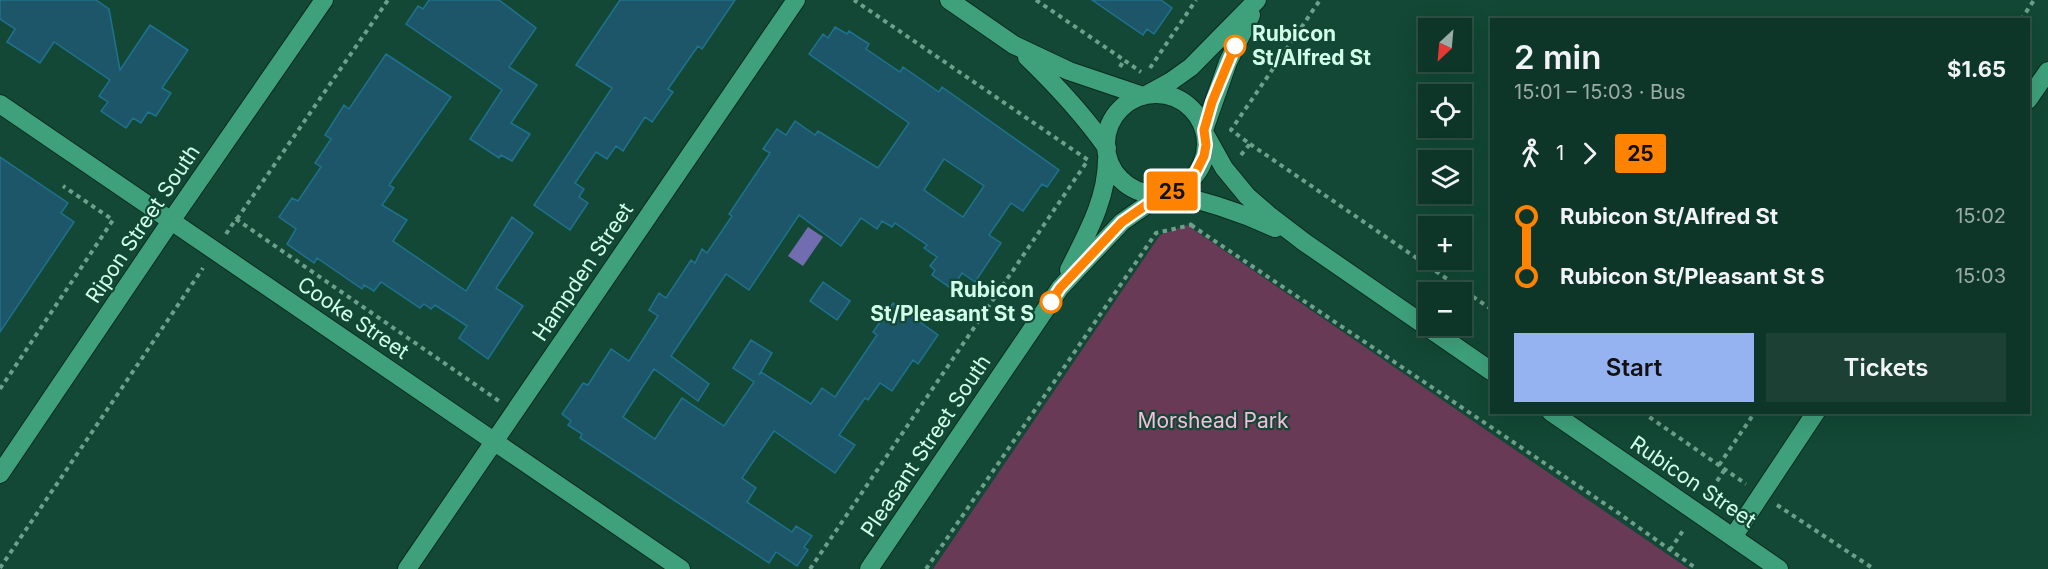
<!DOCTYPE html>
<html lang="en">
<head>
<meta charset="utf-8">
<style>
  :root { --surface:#0e3628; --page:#1c4134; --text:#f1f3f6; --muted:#9baba8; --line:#2e5045; --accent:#95b2f1 }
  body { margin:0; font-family:Inter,sans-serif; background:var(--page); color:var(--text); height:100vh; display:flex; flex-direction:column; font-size:22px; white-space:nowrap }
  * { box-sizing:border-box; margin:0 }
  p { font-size:20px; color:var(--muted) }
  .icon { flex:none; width:33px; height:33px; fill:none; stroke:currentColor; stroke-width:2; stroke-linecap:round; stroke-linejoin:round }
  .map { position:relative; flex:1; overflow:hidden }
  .drawer { position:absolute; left:1490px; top:18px; width:540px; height:396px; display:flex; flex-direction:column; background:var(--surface); border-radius:0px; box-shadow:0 6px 24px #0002,0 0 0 2px var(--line) }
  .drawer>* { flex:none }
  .badge { padding:0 12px; border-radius:4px; font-size:21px; line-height:39px }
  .needle { width:39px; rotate:206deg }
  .controls { position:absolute; left:1418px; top:18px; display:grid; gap:12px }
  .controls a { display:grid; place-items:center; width:54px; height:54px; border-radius:0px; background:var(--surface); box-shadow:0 6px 24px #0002,0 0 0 2px var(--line); font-size:30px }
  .map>.badge { position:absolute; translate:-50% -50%; box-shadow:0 0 0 3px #fff }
  .legs { display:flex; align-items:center; gap:9px; height:66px; padding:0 24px; font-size:20px }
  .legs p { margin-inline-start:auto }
  .overview { display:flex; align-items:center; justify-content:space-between; height:102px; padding:0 24px }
  h1 { font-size:33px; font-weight:600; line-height:45px }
  .cta { display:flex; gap:12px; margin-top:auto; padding:12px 24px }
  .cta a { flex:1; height:69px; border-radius:0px; background:var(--accent); color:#111; font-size:24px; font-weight:600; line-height:69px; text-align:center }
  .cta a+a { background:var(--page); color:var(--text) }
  ul { padding:0 24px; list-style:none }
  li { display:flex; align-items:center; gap:21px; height:60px; font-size:22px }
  li i { display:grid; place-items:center; width:9px; height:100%; margin:0 8px; background:currentColor }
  li i::after { content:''; width:15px; height:15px; margin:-8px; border:4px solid; border-radius:50%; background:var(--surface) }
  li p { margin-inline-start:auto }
  li:first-child i { background:linear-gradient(#0000 50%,currentColor 0) }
  li:last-child i { background:linear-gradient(currentColor 50%,#0000 0) }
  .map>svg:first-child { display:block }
  .green { fill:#683a55 }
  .water { fill:#716db0 }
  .building { fill:#1e5669; stroke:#1f728e; stroke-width:1.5; fill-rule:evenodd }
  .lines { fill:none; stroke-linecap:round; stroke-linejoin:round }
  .street-casing { stroke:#0b2b1f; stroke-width:20 }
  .secondary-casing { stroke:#0b2b1f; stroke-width:20 }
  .path { stroke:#6d9f8b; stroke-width:4; stroke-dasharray:4.5 4.5; stroke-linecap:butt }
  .street { stroke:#3ea17b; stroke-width:18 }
  .secondary { stroke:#3ea17b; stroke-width:18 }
  .line-1-casing { stroke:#fff; stroke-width:14 }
  .line-1 { stroke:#ff8200; stroke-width:9 }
  .stop-1-dot { fill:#fff; stroke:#ff8200; stroke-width:3 }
  .labels { text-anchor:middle; stroke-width:4.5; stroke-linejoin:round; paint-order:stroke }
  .stop-label { font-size:21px; font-weight:bold; fill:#d1ffe9; stroke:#124835; text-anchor:start }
  .street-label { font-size:21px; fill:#d1ffe9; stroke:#124835 }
  .park-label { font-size:21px; fill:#f7bcdc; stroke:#124835 }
</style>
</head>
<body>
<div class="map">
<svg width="2048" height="569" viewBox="0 0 2048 569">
  <rect width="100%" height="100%" fill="#124835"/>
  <path class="green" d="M1187,225L1689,569H933L1160,235Z"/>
  <path class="water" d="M808,227L823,237L803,266L788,256Z"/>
  <path class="building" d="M0,0H96L109,9L120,70L150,25L188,50L162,88L171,93L156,116L148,112L141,123L133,118L126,128L101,111L108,102L99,96L110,80L54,42L40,63L7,42L15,29L0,19Z
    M429,0H499L536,28L509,67L537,85L511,123L530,134L512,161L501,155L499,158L470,139L502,90L406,24L418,6L423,9Z
    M620,0H735L702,49L698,46L675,79L668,89L673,92L652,122L645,117L623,151L616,146L607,159L596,152L575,183L584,189L579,197L588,203L570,230L534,205L612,88L576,65Z
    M1092,0H1161L1172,8L1154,34L1147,29L1143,35Z
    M835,27L847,34L849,31L869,44L866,49L900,72L903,67L939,92L942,87L1059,170L1047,187L1042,184L1023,211L1011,203L989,235L1001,243L975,282L962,273L952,289L932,275L935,270L930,266L937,257L924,248L927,245L895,223L892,227L882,221L877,229L861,218L841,246L799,215L749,290L726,274L671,356L709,384L698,401L654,369L623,417L655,439L682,398L724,426L754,382L733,368L751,340L772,353L759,375L761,372L811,404L822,388L835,397L877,335L873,332L893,303L938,335L918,364L913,360L892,391L880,383L868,400L865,398L839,435L855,445L835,473L774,431L742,478L756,488L747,502L792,532L796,526L812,536L804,547L808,550L797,566L776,552L769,563L580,438L582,434L568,425L571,421L562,414L583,383L588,385L611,349L629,361L658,316L649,310L659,293L666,298L691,260L695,263L702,249L707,253L732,216L729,214L770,153L763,149L777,129L786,135L795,121L815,135L818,131L878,168L909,123L809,54L823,34L828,38ZM944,159L984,186L963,217L924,190Z
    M386,54L451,97L389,185L394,188L382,205L407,220L393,241L466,291L512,217L533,233L496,288L523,306L488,359L459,338L467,326L435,305L431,309L424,304L420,308L381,282L374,291L364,285L362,289L317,258L314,263L287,244L296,229L279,217L292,198L298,201L321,167L315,163L331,139L325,135L344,105L349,109Z
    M0,157L68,203L61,213L74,222L0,332Z
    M823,282L850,301L837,320L810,301Z"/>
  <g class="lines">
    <g class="street-casing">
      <path id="street" d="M2028,100L2048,71
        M0,104L681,569
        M0,474L171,221L324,0
        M1733,537L1816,412
        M407,569L796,0"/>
    </g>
    <g class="secondary-casing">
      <path id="secondary" d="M949,0L1014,45L1069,71L1143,96
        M1027,57C1057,86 1083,114 1107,148
        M1148,94L1170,82L1191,67L1257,0
        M1106 144a50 50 0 1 1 100 0a50 50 0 1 1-100 0Z
        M1204,130L1228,62L1251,15
        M1205,134L1224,168L1247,196L1270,216L1304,242L1491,371
        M1166,193C1204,200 1240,212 1275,228
        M1069,270C1086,235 1107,200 1107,159
        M1551,412L1779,569
        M869,569L1060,288L1122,222L1162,194"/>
    </g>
    <path class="path" d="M1036,0L1124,60
      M2021,20L2034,0
      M1120,67L1124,60L1141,72
      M1150,68L1196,0
      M1250,144L1491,309
      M1241,155L1250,144L1231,130L1320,0
      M237,219L388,0
      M1191,225L1617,512L1697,569
      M226,234L236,219L499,401
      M0,389L113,220L63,186
      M1642,412L1746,484
      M1719,465L1755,412
      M1707,496L1725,469
      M1777,505L1874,569
      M1670,550L1684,529
      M0,568L203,268
      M810,569L1088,160L854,0
      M926,569L1156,233L1191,225L1192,223"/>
    <use href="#street" class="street"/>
    <use href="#secondary" class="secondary"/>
  </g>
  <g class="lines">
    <g class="line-1-casing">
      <path id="line-1" d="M1051,302L1060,288L1122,222L1162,194L1176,190L1194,176L1204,156L1206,145L1204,130L1212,102L1235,46"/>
    </g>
    <use href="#line-1" class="line-1"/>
  </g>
  <g class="stop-1-dot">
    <circle cx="1235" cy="46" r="10"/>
    <circle cx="1051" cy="302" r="10"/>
  </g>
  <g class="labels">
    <g class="stop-label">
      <text x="1252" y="41">Rubicon<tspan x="1252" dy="24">St/Alfred St</tspan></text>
      <text x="1034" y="297" text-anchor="end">Rubicon<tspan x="1034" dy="24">St/Pleasant St S</tspan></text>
    </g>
    <g class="street-label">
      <text transform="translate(143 224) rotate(-56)" y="7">Ripon Street South</text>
      <text transform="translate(583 272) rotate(-56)" y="7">Hampden Street</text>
      <text transform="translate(353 318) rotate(34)" y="7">Cooke Street</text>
      <text transform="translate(926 446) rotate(-56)" y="7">Pleasant Street South</text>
      <text transform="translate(1693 482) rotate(34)" y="7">Rubicon Street</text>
    </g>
    <g class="park-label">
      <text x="1213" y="428">Morshead Park</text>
    </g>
  </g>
</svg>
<div class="controls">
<a><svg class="needle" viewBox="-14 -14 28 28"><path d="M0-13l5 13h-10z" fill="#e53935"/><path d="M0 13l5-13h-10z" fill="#9baba8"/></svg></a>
<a><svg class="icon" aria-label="locate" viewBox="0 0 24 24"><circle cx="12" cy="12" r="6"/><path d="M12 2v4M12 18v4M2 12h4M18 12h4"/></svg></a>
<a><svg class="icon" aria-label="layers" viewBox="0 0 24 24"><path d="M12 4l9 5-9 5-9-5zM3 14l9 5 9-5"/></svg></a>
<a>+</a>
<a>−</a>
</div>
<b class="badge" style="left:1172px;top:191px;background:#ff8200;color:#111">25</b>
<section class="drawer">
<div class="overview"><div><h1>2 min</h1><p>15:01 – 15:03 · Bus</p></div><b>$1.65</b></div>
<div class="legs"><svg class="icon" aria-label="walk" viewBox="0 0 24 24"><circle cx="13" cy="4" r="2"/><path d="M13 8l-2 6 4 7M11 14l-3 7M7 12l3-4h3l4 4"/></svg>1<svg class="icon" aria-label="forward" viewBox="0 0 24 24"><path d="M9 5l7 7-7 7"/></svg><b class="badge" style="background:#ff8200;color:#111">25</b></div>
<ul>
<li><i style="color:#ff8200"></i><b>Rubicon St/Alfred St</b><p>15:02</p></li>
<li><i style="color:#ff8200"></i><b>Rubicon St/Pleasant St S</b><p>15:03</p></li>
</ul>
<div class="cta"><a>Start</a><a>Tickets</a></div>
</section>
</div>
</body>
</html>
